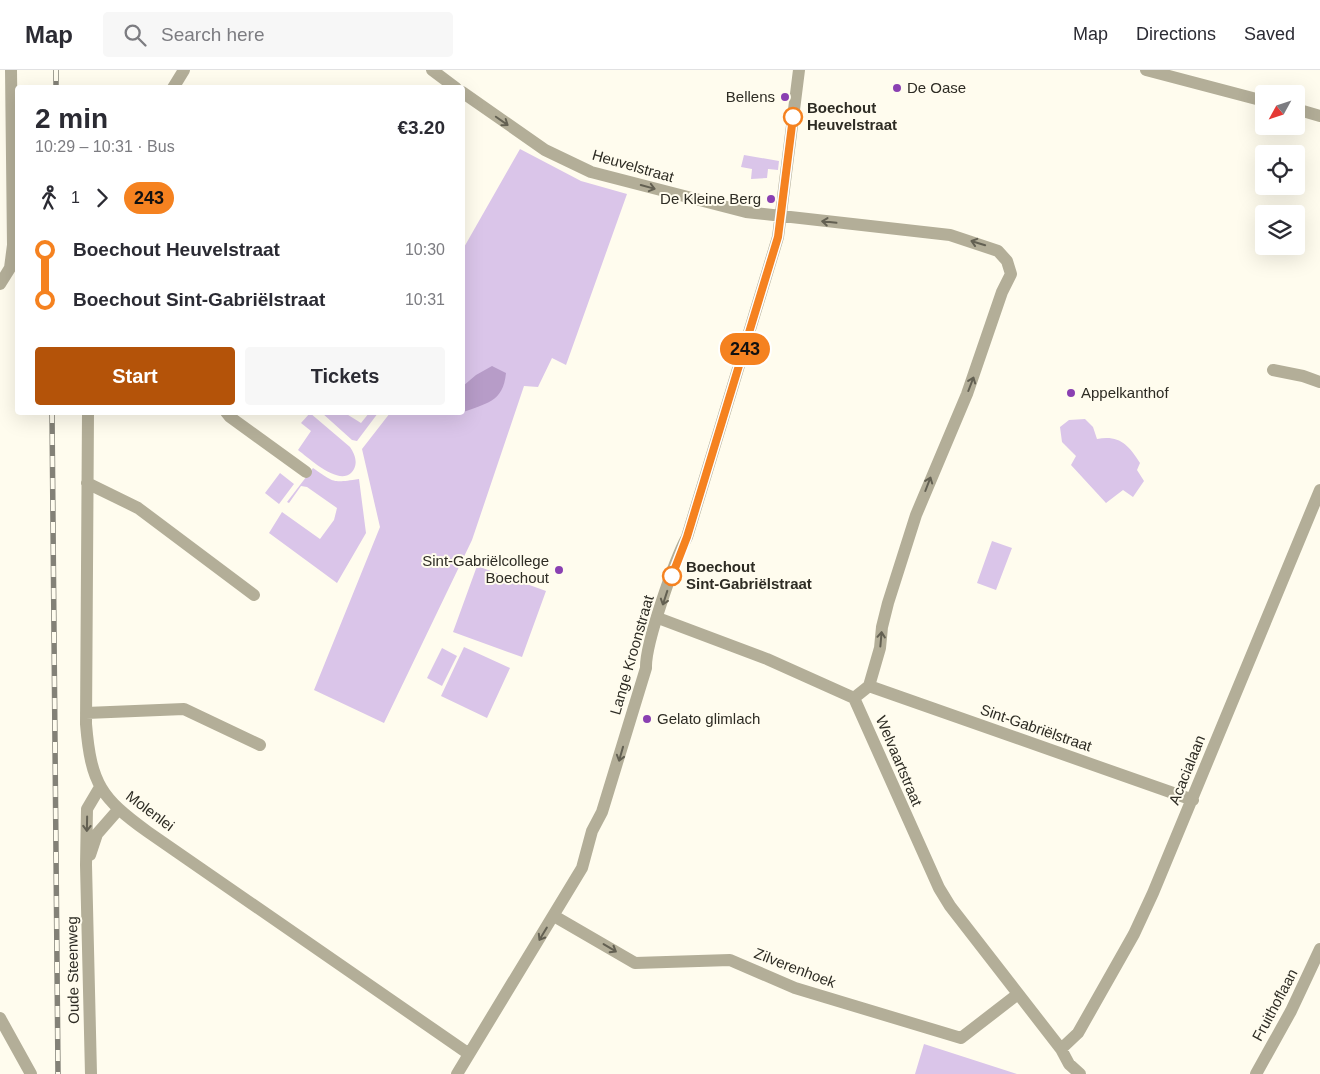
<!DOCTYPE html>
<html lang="en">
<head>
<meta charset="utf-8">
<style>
  :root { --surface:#fff; --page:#f7f7f7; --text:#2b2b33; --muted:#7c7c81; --line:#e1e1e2; --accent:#b45309 }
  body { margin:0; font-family:Helvetica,sans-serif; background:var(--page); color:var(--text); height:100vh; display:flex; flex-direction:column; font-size:19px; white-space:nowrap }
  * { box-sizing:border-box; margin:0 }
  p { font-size:16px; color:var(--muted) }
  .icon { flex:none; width:28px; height:28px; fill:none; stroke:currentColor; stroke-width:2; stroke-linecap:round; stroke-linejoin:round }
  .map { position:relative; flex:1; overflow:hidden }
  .details { position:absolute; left:15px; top:15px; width:450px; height:330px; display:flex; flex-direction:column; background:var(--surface); border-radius:5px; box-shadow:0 5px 20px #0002 }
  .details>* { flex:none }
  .badge { padding:0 10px; border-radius:16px; font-size:18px; line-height:32px }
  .needle { width:32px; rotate:230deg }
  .fabs { position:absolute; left:1255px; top:15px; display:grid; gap:10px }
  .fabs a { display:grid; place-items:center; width:50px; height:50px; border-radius:5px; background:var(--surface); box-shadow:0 5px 20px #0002; font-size:25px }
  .map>.badge { position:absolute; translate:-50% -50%; box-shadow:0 0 0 2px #fff }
  .legs { display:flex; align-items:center; gap:8px; height:55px; padding:0 20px; font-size:16px }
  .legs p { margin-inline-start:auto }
  .summary { display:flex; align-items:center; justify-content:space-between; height:85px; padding:0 20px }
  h1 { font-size:28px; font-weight:800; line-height:38px }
  .primary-button { display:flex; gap:10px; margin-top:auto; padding:10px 20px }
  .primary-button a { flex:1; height:58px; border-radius:5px; background:var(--accent); color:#fff; font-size:20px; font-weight:800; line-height:58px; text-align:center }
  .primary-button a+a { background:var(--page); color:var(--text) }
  ul { padding:0 20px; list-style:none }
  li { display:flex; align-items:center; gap:18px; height:50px; font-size:19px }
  li i { display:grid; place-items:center; width:8px; height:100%; margin:0 6px; background:currentColor }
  li i::after { content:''; width:12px; height:12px; margin:-6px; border:4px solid; border-radius:50%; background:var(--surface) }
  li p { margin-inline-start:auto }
  li:first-child i { background:linear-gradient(#0000 50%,currentColor 0) }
  li:last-child i { background:linear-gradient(currentColor 50%,#0000 0) }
  header { display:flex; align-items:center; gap:30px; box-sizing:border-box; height:70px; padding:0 25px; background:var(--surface); border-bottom:1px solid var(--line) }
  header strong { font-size:24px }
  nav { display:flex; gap:28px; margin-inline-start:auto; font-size:18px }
  .search { width:350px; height:45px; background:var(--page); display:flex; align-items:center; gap:12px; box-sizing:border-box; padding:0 18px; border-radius:5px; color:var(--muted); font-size:19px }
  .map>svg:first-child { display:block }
  .green { fill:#dac5e9 }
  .water { fill:#b79cc8 }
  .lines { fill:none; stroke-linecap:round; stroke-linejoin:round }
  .street { stroke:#b3ae98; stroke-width:12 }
  .rail-casing { stroke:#838177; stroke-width:5.5 }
  .rail { stroke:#fffcee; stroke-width:4; stroke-dasharray:11; stroke-linecap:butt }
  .oneway { stroke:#636052 }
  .line-1-casing { stroke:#fff; stroke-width:11 }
  .line-1 { stroke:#f58220; stroke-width:8 }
  .poi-dot { fill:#8a40b2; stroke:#fffcee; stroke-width:2 }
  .stop-1-dot { fill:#fff; stroke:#f58220; stroke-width:2.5 }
  .labels { text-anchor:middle; stroke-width:4; stroke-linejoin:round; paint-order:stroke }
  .poi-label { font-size:15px; fill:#2e2c24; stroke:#fffcee; text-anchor:start }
  .stop-label { font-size:15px; font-weight:bold; fill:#2e2c24; stroke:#fffcee; text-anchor:start }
  .street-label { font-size:15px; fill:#2e2c24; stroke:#fffcee }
</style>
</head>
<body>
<header>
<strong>Map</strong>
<div class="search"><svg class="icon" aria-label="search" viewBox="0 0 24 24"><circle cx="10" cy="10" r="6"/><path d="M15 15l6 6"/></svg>Search here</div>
<nav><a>Map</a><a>Directions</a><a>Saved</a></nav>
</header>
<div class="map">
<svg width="1320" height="1004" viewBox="0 0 1320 1004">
  <rect width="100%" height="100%" fill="#fffcee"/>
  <path class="green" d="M520,79L581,111L627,124L566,295L552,288L538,317L524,316L472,470L384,653L314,620L380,457L362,379L390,343L462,342L463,179Z
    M744,85L779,91L778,100L768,99L767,108L751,109L752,99L741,97Z
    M310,343L350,377C354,383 358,391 354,399C343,420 310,389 298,380L311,361L301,353Z
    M322,343H345L361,353L369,343H378L357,371L352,370Z
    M1085,349L1093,357L1097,369C1119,365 1128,374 1140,393L1137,400L1144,411L1133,427L1123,420L1106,433L1071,395L1076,386L1062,372L1060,357L1069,350Z
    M313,398C335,413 332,413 359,409L366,463L337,513L269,463L282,442L320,469L334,450L337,438L307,417L301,416L289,433L287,432Z
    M280,403L294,414L279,434L265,423Z
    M992,471L1012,478L996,520L977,513Z
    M477,496L546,521L522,587L453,562Z
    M464,577L510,598L487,648L441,626Z
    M442,578L457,586L442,616L427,608Z
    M924,974L1017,1004H915Z"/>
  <path class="water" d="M492,296L506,303C503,333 486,333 461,343H459L462,342L463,316L476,305Z"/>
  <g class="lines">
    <path class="street" d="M432,0L456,18
      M1146,0L1264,31
      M173,18L184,0
      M462,22L545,80L591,102L746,142L950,165L998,181L1007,191L1011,204L1002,222L967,324L916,445L888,533L882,557L880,578L869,616L854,628
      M1296,39L1320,46
      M0,214L10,198L13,175L11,0
      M1273,300L1303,306L1320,312
      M88,342L86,654C91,714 101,728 148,762L469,984
      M226,342L230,347L306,402
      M87,413L138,438L254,525
      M658,548L767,589L854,628
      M869,616L1193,730
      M854,628L939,818L950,836L1061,979L1069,994L1080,1004
      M86,643L184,639L260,675
      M90,785L97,764L118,740
      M554,846L635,893L730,890L795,918L961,968L1018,924
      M0,948L31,1004
      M1061,979L1078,963L1134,864L1153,823L1320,420
      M91,1004L86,795L87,739L100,717
      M457,1004L582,798L592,761L602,742L646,598C645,574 675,489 687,467L778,167L799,0
      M1256,1004L1291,941L1320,879"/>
    <g class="rail-casing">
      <path id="rail" d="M56,0V18
        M52,342L58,1004"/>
    </g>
    <use href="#rail" class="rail"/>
  </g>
  <defs><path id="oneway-shaft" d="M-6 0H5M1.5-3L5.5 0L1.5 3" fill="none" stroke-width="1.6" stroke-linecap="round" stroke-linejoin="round" transform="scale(1.25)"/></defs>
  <g class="oneway">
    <use href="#oneway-shaft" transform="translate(502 51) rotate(35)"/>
    <use href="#oneway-shaft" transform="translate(648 117) rotate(15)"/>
    <use href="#oneway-shaft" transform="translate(829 152) rotate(-174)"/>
    <use href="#oneway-shaft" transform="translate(978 173) rotate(-163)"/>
    <use href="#oneway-shaft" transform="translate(971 314) rotate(-69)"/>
    <use href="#oneway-shaft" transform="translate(928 414) rotate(-69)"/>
    <use href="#oneway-shaft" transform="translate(665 528) rotate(108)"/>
    <use href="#oneway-shaft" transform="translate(881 569) rotate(-85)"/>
    <use href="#oneway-shaft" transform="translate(621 684) rotate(106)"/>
    <use href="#oneway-shaft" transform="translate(87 754) rotate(91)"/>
    <use href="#oneway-shaft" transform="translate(543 864) rotate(121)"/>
    <use href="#oneway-shaft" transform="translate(610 878) rotate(31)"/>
  </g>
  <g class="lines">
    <g class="line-1-casing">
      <path id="line-1" d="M672,506L687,467L778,167L793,47"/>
    </g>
    <use href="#line-1" class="line-1"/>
  </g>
  <g class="poi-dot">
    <circle cx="897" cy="18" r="5"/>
    <circle cx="785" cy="27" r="5"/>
    <circle cx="771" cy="129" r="5"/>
    <circle cx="1071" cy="323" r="5"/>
    <circle cx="559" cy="500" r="5"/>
    <circle cx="647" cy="649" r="5"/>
  </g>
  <g class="stop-1-dot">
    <circle cx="793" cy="47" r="9"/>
    <circle cx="672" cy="506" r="9"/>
  </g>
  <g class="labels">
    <g class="poi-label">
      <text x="907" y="23">De Oase</text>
      <text x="775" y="32" text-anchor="end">Bellens</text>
      <text x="761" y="134" text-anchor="end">De Kleine Berg</text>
      <text x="1081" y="328">Appelkanthof</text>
      <text x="549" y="496" text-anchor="end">Sint-Gabriëlcollege<tspan x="549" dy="17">Boechout</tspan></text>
      <text x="657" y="654">Gelato glimlach</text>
    </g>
    <g class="stop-label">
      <text x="807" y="43">Boechout<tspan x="807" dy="17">Heuvelstraat</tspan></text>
      <text x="686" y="502">Boechout<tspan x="686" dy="17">Sint-Gabriëlstraat</tspan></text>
    </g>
    <g class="street-label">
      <text transform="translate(633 96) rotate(16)" y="5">Heuvelstraat</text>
      <text transform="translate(632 585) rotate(-74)" y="5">Lange Kroonstraat</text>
      <text transform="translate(1036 658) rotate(19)" y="5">Sint-Gabriëlstraat</text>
      <text transform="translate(899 691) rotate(67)" y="5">Welvaartstraat</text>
      <text transform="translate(1187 700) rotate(-68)" y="5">Acacialaan</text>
      <text transform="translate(150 741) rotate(37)" y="5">Molenlei</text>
      <text transform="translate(795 898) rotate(21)" y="5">Zilverenhoek</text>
      <text transform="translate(73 900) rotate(-91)" y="5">Oude Steenweg</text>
      <text transform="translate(1275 935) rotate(-62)" y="5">Fruithoflaan</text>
    </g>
  </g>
</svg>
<div class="fabs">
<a><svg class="needle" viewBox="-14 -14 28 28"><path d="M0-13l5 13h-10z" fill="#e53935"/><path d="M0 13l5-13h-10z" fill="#7c7c81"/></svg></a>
<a><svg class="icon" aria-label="locate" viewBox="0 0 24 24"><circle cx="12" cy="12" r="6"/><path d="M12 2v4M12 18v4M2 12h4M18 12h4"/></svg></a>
<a><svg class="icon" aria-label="layers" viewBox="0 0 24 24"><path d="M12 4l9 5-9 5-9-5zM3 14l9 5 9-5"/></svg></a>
</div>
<b class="badge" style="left:745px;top:279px;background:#f58220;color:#111">243</b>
<section class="details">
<div class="summary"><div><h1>2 min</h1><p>10:29 – 10:31 · Bus</p></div><b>€3.20</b></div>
<div class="legs"><svg class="icon" aria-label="walk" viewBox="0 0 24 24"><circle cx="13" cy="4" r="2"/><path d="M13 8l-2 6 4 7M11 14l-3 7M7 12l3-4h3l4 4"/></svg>1<svg class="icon" aria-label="forward" viewBox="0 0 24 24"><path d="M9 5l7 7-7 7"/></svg><b class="badge" style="background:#f58220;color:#111">243</b></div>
<ul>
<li><i style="color:#f58220"></i><b>Boechout Heuvelstraat</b><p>10:30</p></li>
<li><i style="color:#f58220"></i><b>Boechout Sint-Gabriëlstraat</b><p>10:31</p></li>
</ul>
<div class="primary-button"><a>Start</a><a>Tickets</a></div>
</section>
</div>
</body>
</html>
